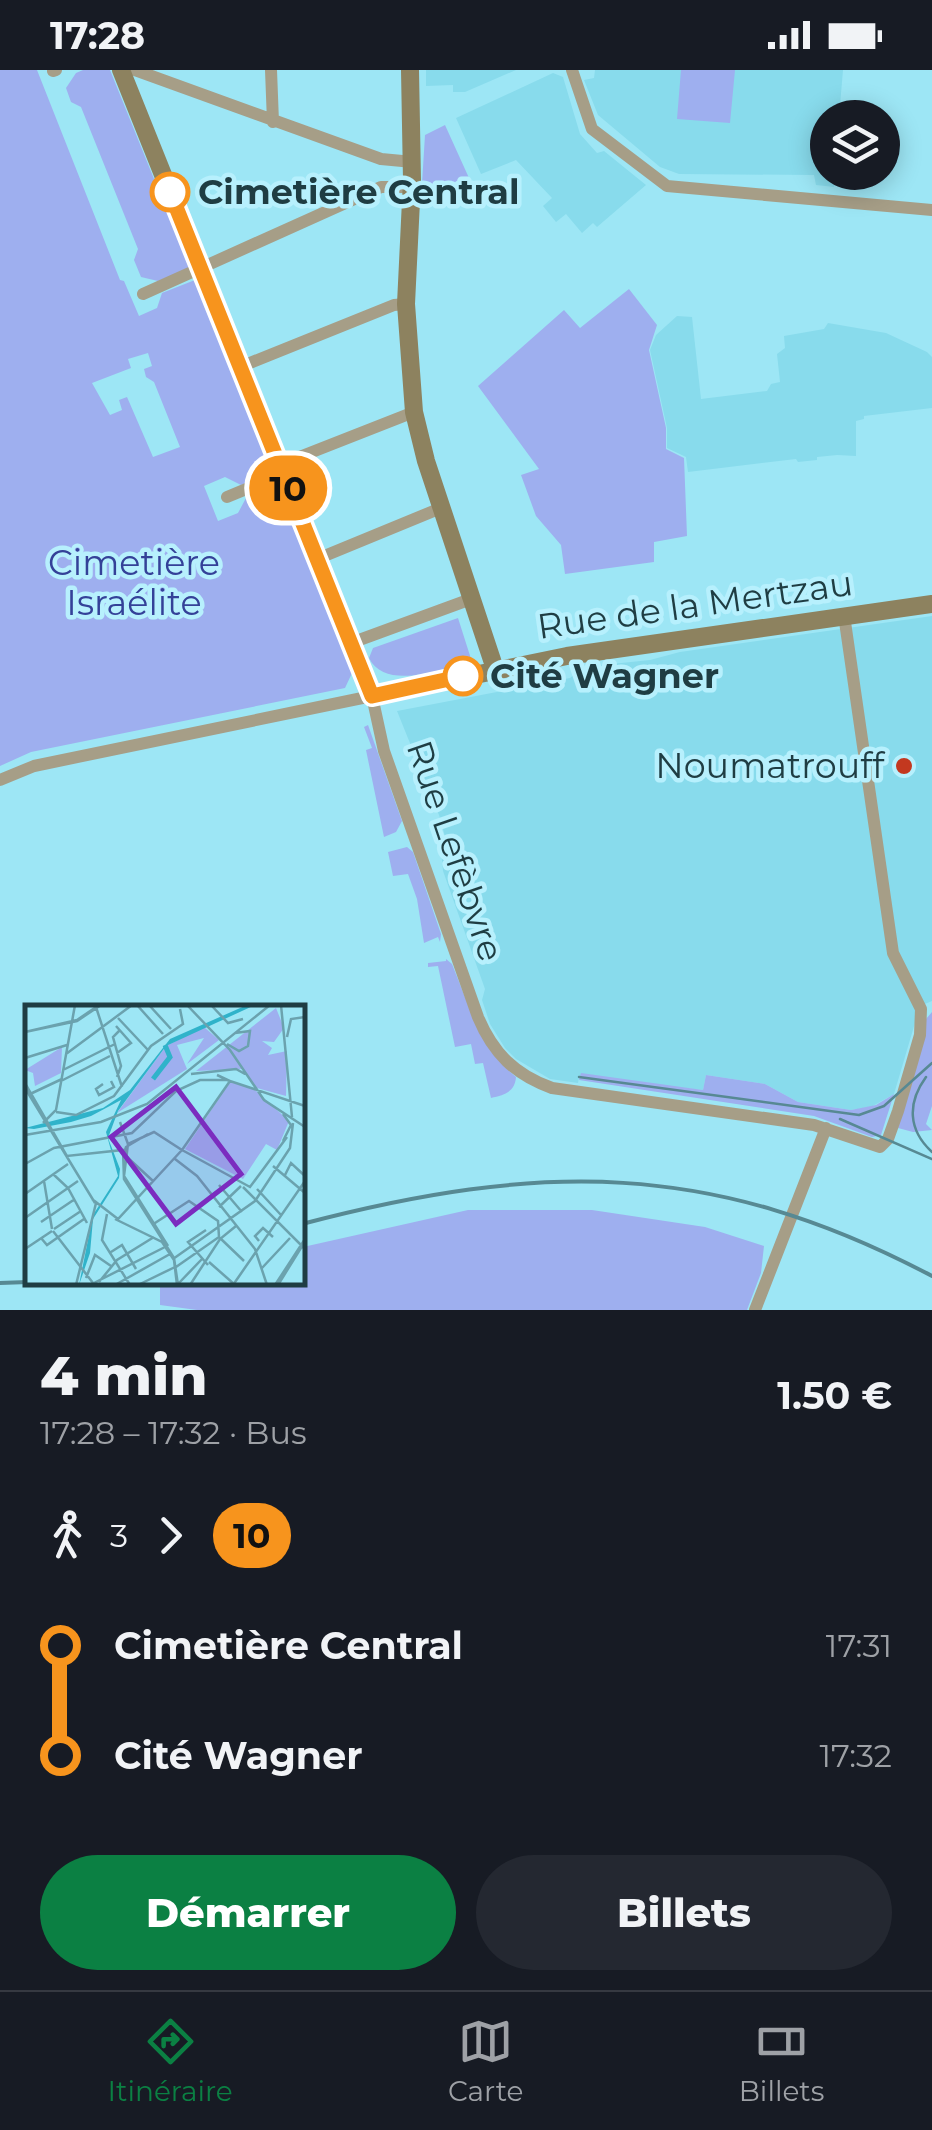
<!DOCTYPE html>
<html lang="fr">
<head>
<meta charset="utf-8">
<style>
  :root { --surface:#171b24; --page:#242831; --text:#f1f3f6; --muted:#9ea1a6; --line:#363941; --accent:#0b8043 }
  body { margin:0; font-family:Montserrat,sans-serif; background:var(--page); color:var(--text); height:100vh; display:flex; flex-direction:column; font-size:38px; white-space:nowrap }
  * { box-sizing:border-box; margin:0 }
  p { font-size:32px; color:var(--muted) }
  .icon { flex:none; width:55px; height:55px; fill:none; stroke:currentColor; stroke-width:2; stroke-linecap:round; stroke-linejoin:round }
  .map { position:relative; height:1240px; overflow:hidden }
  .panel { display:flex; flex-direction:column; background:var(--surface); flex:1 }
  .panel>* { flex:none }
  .badge { padding:0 20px; border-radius:32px; font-size:35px; line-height:65px }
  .buttons { position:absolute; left:810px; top:30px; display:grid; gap:20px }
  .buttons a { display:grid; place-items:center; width:90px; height:90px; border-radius:50%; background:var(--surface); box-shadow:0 5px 25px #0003; font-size:50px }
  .map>.badge { position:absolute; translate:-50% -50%; box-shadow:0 0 0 5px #fff }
  .legs { display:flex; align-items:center; gap:15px; height:110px; padding:0 40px; font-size:32px }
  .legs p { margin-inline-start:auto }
  .headline { display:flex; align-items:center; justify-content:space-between; height:170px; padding:0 40px }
  h1 { font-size:55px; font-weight:800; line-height:75px }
  .button { display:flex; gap:20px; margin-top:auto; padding:20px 40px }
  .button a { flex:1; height:115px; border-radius:60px; background:var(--accent); color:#fff; font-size:40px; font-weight:800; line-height:115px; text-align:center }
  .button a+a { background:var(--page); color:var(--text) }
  ul { padding:0 40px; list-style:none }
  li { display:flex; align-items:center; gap:35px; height:110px; font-size:38px }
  li i { display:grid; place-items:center; width:15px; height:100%; margin:0 12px; background:currentColor }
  li i::after { content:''; width:25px; height:25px; margin:-12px; border:8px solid; border-radius:50%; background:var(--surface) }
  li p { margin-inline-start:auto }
  li:first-child i { background:linear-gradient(#0000 50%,currentColor 0) }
  li:last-child i { background:linear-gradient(currentColor 50%,#0000 0) }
  .status { display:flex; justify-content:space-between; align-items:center; height:70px; padding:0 50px; background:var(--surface); direction:ltr }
  .status svg { height:28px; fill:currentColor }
  .menu { display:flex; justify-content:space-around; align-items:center; height:140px; border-top:2px solid var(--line); background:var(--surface); font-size:28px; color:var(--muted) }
  .menu a { display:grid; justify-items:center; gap:5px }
  .menu .on { color:var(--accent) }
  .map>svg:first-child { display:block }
  .built { fill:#88dbec }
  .green { fill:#9eafef; fill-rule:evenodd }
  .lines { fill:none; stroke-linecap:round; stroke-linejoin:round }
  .minor { stroke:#a69e87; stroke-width:12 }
  .secondary { stroke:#8d825f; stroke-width:18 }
  .tram { stroke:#578993; stroke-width:2.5 }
  .rail { stroke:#578993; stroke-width:4 }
  .line-1-casing { stroke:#fff; stroke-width:22 }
  .line-1 { stroke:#f7941d; stroke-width:15 }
  .stop-1-dot { fill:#fff; stroke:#f7941d; stroke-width:5 }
  .poi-dot { fill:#c3381f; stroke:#b7f0fd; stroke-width:4 }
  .labels { text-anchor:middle; stroke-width:9; stroke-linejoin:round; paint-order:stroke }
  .stop-label { font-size:35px; font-weight:bold; fill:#1f3d43; stroke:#b7f0fd; text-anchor:start }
  .park-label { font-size:35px; fill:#344198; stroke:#b7f0fd }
  .street-label { font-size:35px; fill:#1f3d43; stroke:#b7f0fd }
  .poi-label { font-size:35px; fill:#1f3d43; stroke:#b7f0fd; text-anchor:end }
  .inset-river { fill:none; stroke:#30b3ca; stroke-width:5 }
  .inset-road { fill:none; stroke:#6ba2ae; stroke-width:2.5 }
  .view { fill:#7b2cbf; fill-opacity:0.15; stroke:#7b2cbf; stroke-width:5 }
  .inset-edge { fill:none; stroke:#1f3d43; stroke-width:5 }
</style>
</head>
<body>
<div class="status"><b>17:28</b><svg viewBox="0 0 49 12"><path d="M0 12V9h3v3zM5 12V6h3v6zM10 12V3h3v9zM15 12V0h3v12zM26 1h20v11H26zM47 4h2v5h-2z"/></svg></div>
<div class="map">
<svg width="932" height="1240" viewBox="0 0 932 1240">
  <rect width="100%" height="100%" fill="#9de6f5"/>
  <path class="built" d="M426,0H516L465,22H453V15L426,16Z
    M595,0H843L839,47L828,48V102L835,103L834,117L816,115L814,105L679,104L660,97L598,45L584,10L594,8Z
    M553,3L563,7L580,64L597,83L604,81L646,115L597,157L593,153L582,163L566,144L556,152L543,136L552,128L516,90L481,104L456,48Z
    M677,246L692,247L701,329L767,321L771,314L780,312L777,284L785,278L784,266L824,259L828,253L886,263L927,282L932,287V338L864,346V349L856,351V386L837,385L817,387V390L798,392L796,389L688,402L686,387L667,378V358L650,280L656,265Z
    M932,546V931L920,936L894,1024L871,1037L851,1040L798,1032L765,1014L706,1005L703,1020L579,1007L578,1013L550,1009L516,989L505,978L490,954L482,930L485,919L443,801L441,779L448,777L439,745L397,641L570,608L583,597L650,590L680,582Z"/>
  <path class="green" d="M0,0H37L120,210L124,211L139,246L157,238L162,223L195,210L273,402L241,415L225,407L204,416L218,451L238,443L246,428L278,415L353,601L345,618L31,682L0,696ZM148,283L152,296L144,299L146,307L154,312L180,377L153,387L127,327L119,330L122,340L110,345L92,313L131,298L128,289Z
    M83,0H110L190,198L158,211L141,207L134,190L138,179L81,37L71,32L66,18L76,3Z
    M681,0H735L730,53L677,49Z
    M445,55L469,108L421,130L425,65Z
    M629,219L657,255L649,280L666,358V379L684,388L687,466L654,472V492L565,504L561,475L536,446L521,405L539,399L478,316L564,240L580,258Z
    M458,548L472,592C443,598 386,622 369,588L373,578Z
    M368,655L402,751L396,762L384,767L366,680L372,678L364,657Z
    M407,777L413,782L441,864L440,872L438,867L424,873L417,829L408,804L393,806L388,782Z
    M446,889L452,894C469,936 481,978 516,1007C515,1022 504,1025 491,1028L483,993L475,994L471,974L455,977L438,896L428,897V893L446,891Z
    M932,942V1036L926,1054L932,1060L913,1062L898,1058L926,949Z
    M581,1003L703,1020L706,1005L765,1014L798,1032L851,1040L876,1035L894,1024L881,1065L872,1067L814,1046L579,1010Z
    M468,1140H592L705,1157L764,1176L761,1203L747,1240H197L160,1235V1213L302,1212L303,1177Z"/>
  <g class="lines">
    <path class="minor" d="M135,0L381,89L413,92
      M271,0L273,52
      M572,0L592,59L667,116L932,140
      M53,1L56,0
      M143,224L381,117H412
      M240,297L394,235L406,234
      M279,395L414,342
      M227,427L283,404
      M317,489L441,438
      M351,573L471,529
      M0,710L34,696L372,626L384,681L478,947C493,983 515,1005 552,1018L814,1055L880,1077L888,1069L898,1041L920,965L921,939L893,883L844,545
      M755,1240L826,1058"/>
    <path class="secondary" d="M121,0L372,626L567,586L932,534
      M410,0L412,110L406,234L414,342L426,391L495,599"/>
    <path class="tram" d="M579,1007L859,1045L884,1036L932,993
      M926,1007C907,1033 908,1060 932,1082
      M840,1049L932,1089"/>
    <path class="rail" d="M302,1154C539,1092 711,1089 932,1206
      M0,1213L28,1212"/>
  </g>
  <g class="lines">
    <g class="line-1-casing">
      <path id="line-1" d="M170,122L372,626L463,606"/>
    </g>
    <use href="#line-1" class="line-1"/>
  </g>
  <g class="stop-1-dot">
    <circle cx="170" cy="122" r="18"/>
    <circle cx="463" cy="606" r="18"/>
  </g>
  <circle class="poi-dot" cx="904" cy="696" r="10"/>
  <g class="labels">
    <g class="stop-label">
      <text x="198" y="134">Cimetière Central</text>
      <text x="490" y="618">Cité Wagner</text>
    </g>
    <g class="park-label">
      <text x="134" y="505">Cimetière<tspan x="134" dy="40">Israélite</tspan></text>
    </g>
    <g class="street-label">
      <text transform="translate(695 535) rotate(-8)" y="12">Rue de la Mertzau</text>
      <text transform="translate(455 781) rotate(71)" y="12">Rue Lefèbvre</text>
    </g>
    <g class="poi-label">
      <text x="884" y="708">Noumatrouff</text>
    </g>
  </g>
  <g transform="translate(25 935)">
    <rect width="280" height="280" fill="#9de6f5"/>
    <path d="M251,3L259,23L249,37L237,36L247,43L243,50L262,46L261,91L232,83L217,64L171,66ZM179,22L194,35L162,59L179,33L152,40L162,64L92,108L141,41ZM37,42L36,68L10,81L8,68L0,65ZM205,77L229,84L264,116L252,145L241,139L218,174L160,144Z" fill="#9eafef"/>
    <path d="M222,0H230L141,41L93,106L83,133L95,164L94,173L68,214L65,248L54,280L68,210L93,171L81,127L96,95L66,111L46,117L9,124L0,123L78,103L105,85L145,34Z" fill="#30b3ca"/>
    <path class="inset-river" d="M128,74L145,52L140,40"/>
    <path class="inset-road" d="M112,0L138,29M124,0L146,24M162,0L205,45L239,95L280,122M186,0L203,18L218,14M256,0L267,112M71,2L97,82M93,13L123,45M91,21L106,38L92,48M0,27L52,15L74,0M0,27L52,16L76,0M262,32L266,14L280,12M202,39L214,46L223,41L225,26L210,28M41,49L107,0M0,53L42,40M38,65L90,39M166,69L211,64L220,69M92,72L96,61L88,32L95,25M36,76L85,51M0,78L42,151L98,145L99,174L149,253L153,280M78,79L71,84L74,90L89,82L86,76M0,83L70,198M3,90L37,74M31,107L51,110L89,91L126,41L158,19L155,4M258,109L266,120L258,136M95,117L103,139L99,171L111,190M18,118L31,105L50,0M0,130L76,117L122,99L245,0M103,139L129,127L157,145L205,76L192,70M98,151L101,142L123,129M102,152L128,176M150,154L172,171L230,244L242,280M0,159L29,143L107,128L151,86L175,75H202L280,101M248,161L280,188M28,169L43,183L62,218M260,170L266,158L280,171M19,176L27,224M194,180L217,207M218,182L280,244M232,184L256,210M0,189L43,159M111,190L143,241M67,194L93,214L157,145L225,182L262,132M194,202L216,181M82,209L77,235L105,280M0,213L53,176M90,214L137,237L149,255L152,280M16,217L50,194M130,218L164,196L193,216L194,232L151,262M29,224L56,206M181,225L163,237L183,260M28,226L68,278M16,233L22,240L59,214M195,233L219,256M234,236L230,231L238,223L248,232M0,244L27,226M86,247L97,240L111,264M148,254L230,196L265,143L268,118M184,257L209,279M237,263L265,233M61,273L70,250L86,261M74,277L92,255L129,232M153,279L177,254M51,280L71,198M65,280L140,242M90,280L145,249M113,280L150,262M165,280L195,234L211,221M208,280L280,176M250,280L280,234M253,280L279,238"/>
    <path class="view" d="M151,82L216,169L151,219L86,132Z"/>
    <rect width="280" height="280" class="inset-edge"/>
  </g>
</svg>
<div class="buttons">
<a><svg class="icon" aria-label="layers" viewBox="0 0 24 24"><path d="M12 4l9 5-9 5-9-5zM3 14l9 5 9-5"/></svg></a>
</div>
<b class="badge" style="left:288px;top:418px;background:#f7941d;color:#111">10</b>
</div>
<section class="panel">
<div class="headline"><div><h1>4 min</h1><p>17:28 – 17:32 · Bus</p></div><b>1.50 €</b></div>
<div class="legs"><svg class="icon" aria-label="walk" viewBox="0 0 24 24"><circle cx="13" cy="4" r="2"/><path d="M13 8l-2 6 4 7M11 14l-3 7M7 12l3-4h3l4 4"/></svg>3<svg class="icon" aria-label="forward" viewBox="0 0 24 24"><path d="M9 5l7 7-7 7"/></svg><b class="badge" style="background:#f7941d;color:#111">10</b></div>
<ul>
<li><i style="color:#f7941d"></i><b>Cimetière Central</b><p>17:31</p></li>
<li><i style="color:#f7941d"></i><b>Cité Wagner</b><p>17:32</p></li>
</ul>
<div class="button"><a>Démarrer</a><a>Billets</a></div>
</section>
<nav class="menu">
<a class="on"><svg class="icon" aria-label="directions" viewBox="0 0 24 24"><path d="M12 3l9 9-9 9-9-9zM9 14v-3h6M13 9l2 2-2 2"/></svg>Itinéraire</a>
<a><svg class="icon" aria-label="map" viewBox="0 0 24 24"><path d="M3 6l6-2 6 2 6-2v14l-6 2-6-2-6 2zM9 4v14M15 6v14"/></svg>Carte</a>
<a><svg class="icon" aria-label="tickets" viewBox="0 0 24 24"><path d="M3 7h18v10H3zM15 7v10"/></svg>Billets</a>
</nav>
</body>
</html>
